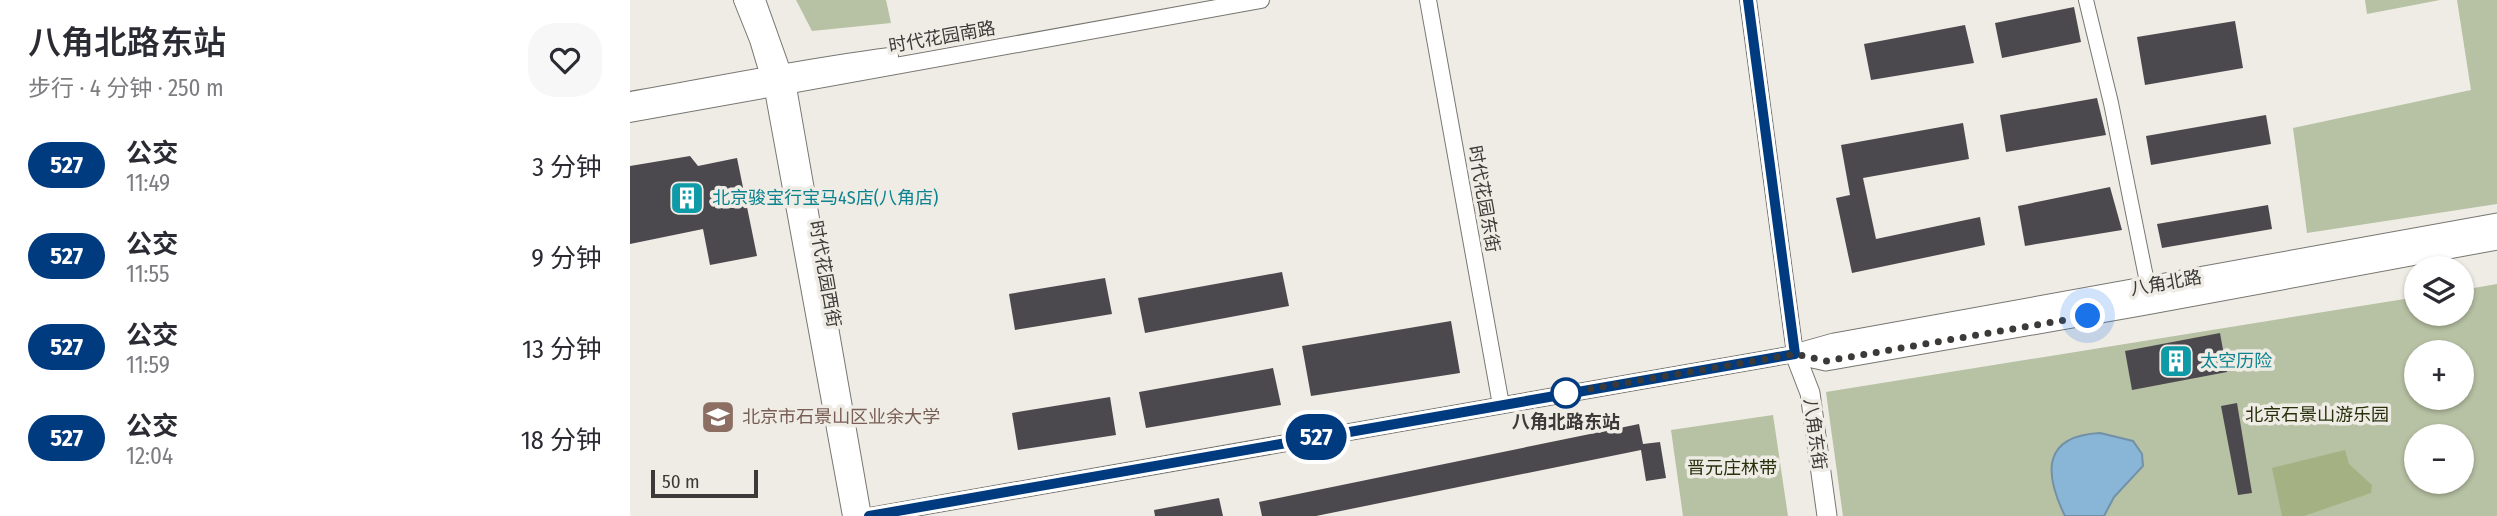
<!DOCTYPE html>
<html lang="zh">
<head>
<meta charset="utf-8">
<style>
  :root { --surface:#fff; --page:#f7f7f7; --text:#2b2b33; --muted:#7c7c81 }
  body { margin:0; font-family:"Fira Sans Condensed","Noto Sans SC",sans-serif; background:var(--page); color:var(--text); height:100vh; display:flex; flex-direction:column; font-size:26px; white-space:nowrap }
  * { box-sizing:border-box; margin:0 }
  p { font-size:23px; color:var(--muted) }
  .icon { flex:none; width:38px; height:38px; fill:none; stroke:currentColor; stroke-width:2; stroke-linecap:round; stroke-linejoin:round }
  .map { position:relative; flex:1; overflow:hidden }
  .details { display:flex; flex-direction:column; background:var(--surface); width:630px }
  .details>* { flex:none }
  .badge { padding:0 14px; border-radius:23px; font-size:24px; line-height:46px }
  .tools { position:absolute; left:1774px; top:256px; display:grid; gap:14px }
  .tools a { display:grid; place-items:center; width:70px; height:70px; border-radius:50%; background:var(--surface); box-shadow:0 2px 5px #0004; font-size:35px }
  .scale { position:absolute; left:21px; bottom:18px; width:107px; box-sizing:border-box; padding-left:7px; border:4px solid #3b3a38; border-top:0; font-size:19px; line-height:24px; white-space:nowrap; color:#3b3a38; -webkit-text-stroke:5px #eeece5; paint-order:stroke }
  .you { position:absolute; width:35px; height:35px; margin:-18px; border:5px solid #fff; border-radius:50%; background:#1a73e8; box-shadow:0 0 0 10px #1a73e833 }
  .map>.badge { position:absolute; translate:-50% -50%; box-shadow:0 0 0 4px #fff }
  .round { display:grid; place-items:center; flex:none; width:74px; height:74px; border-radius:28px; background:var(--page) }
  .overview { display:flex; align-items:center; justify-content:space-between; height:119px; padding:0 28px }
  h1 { font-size:33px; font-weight:600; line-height:52px }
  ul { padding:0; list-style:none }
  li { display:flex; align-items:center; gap:21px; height:91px; padding:0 28px }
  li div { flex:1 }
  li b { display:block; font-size:26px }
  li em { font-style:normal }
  li .badge { min-width:77px; font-weight:700; text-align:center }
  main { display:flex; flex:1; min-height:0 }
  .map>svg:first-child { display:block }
  .green { fill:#b7c1a3; fill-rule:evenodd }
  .forest { fill:#a4b283 }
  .water { fill:#89b6d7; stroke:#7291a7; stroke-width:2 }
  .building { fill:#4b494e }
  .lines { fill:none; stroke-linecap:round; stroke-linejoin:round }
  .minor-casing { stroke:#787671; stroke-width:16 }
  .tertiary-casing { stroke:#787671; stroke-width:18 }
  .secondary-casing { stroke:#787671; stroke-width:21 }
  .minor { stroke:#fff; stroke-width:14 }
  .tertiary { stroke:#fff; stroke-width:16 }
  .secondary { stroke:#fff; stroke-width:19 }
  .line-casing { stroke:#fff; stroke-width:16 }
  .line { stroke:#003b80; stroke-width:10 }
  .walk { stroke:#3b3a38; stroke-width:7; stroke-dasharray:0 12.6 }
  .stop-dot { fill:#fff; stroke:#003b80; stroke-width:3.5 }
  .labels { text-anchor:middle; stroke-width:7; stroke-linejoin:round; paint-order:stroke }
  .street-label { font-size:18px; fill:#3b3a38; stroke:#eeece5 }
  .culture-label { font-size:18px; fill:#0d838f; stroke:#eeece5; text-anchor:start }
  .park-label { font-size:18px; fill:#28310c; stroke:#eeece5 }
  .education-label { font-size:18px; fill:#785e54; stroke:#eeece5; text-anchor:start }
  .stop-label { font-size:18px; font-weight:bold; fill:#3b3a38; stroke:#eeece5 }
</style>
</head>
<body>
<main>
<section class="details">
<div class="overview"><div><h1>八角北路东站</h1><p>步行 · 4 分钟 · 250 m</p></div><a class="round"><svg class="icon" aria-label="heart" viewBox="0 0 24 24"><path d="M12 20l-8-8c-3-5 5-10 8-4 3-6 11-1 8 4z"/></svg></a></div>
<ul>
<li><span class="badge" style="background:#003b80;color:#fff">527</span><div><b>公交</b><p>11:49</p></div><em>3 分钟</em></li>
<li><span class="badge" style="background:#003b80;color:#fff">527</span><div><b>公交</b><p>11:55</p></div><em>9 分钟</em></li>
<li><span class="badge" style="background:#003b80;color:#fff">527</span><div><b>公交</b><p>11:59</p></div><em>13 分钟</em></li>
<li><span class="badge" style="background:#003b80;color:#fff">527</span><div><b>公交</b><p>12:04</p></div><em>18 分钟</em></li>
</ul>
</section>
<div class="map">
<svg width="1867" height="516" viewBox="0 0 1867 516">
  <rect width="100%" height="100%" fill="#eeece5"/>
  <path class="green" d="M166,0H256L261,23L182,31Z
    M1735,0H1810L1737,14Z
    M1827,0H1867V204L1677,233L1663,128L1841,90Z
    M1867,284V516H1213L1196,392L1787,297V313H1832V290ZM1787,352H1832V397H1787ZM1787,436H1832V481H1787Z
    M1143,415L1158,516H1053L1041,430Z"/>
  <path class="forest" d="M1715,450L1719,464L1742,485L1741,493L1674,516H1652L1642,468Z"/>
  <path class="water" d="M1470,433L1503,441L1512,454L1513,466L1484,497L1474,516H1435C1414,473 1412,436 1470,433Z"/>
  <path class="building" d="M1444,7L1451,42L1372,58L1365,23Z
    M1605,21L1613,68L1515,85L1507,37Z
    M1335,25L1344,63L1241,80L1234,44Z
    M1467,98L1476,135L1376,152L1370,115Z
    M1636,115L1641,144L1521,165L1516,136Z
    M1333,123L1339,159L1233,178L1246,239L1350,217L1355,245L1222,273L1206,198L1220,195L1211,145Z
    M60,156L68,166L107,158L127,256L80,265L73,229L0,244V166Z
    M1480,187L1492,230L1395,246L1388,206Z
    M1638,205L1642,229L1532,248L1527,224Z
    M652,272L659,306L515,333L508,298Z
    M475,278L482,314L385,330L379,294Z
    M821,321L830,373L681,396L672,346Z
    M1590,333L1597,372L1502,390L1495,351Z
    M643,368L651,405L516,428L509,392Z
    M480,397L486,435L388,450L382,413Z
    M1607,403L1622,493L1608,495L1591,406Z
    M1009,424L1013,444L1030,442L1036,478L1016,481L1011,450L686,516H632L629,502Z
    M589,498L593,516H525L524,510Z"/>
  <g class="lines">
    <g class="minor-casing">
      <path id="minor" d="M1456,0L1481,103L1518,287"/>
    </g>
    <g class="tertiary-casing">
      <path id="tertiary" d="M112,0L128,40L143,90L221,516
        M127,0L158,87L233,516
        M798,0L871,405
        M0,100C87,85 173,67 260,56
        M0,114L631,0
        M239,516L1165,354L1118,0"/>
    </g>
    <g class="secondary-casing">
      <path id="secondary" d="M1165,354L1204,343L1867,223
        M1165,354L1180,393L1197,516
        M1169,355L1196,361L1511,306L1867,240"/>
    </g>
    <use href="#minor" class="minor"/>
    <use href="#tertiary" class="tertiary"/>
    <use href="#secondary" class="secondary"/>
  </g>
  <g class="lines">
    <g class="line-casing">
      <path id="line" d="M239,516L1165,354L1118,0"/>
    </g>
    <use href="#line" class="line"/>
    <path class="walk" d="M936,393L1165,354L1196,361L1458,316"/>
  </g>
  <defs>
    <g id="building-square" transform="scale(1.75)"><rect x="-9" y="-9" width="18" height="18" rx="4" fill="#0f9aa8" stroke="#eeece5"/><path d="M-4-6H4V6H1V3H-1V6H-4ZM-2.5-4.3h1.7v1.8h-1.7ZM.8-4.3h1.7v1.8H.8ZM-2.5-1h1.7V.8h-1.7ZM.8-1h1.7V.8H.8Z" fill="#fff"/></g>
    <g id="university-square" transform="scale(1.75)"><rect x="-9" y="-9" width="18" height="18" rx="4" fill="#8d6e63" stroke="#eeece5"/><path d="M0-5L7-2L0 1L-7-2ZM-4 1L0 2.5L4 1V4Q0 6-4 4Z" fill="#fff"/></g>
  </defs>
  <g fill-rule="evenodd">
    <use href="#building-square" x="57" y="198"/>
    <use href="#building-square" x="1546" y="361"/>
    <use href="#university-square" x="88" y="417"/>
  </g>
  <circle class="stop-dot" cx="936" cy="393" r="14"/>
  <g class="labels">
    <g class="street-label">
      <text transform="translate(312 37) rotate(-10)" y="6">时代花园南路</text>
      <text transform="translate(854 199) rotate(80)" y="6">时代花园东街</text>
      <text transform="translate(195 274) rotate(80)" y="6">时代花园西街</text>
      <text transform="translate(1536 283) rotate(-10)" y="6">八角北路</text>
      <text transform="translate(1185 434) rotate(82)" y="6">八角东街</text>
    </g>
    <g class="culture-label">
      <text x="82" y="204">北京骏宝行宝马4S店(八角店)</text>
      <text x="1570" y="367">太空历险</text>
    </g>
    <g class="park-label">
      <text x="1687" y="421">北京石景山游乐园</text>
      <text x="1102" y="474">晋元庄林带</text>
    </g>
    <g class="education-label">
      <text x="112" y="423">北京市石景山区业余大学</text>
    </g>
    <g class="stop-label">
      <text x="936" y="428">八角北路东站</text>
    </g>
  </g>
</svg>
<div class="tools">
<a><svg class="icon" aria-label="layers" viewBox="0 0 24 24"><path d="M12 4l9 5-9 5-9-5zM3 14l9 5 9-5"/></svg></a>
<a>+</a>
<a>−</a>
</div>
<div class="scale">50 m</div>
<div class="you" style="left:1458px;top:316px"></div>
<b class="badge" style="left:686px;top:437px;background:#003b80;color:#fff">527</b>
</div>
</main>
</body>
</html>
